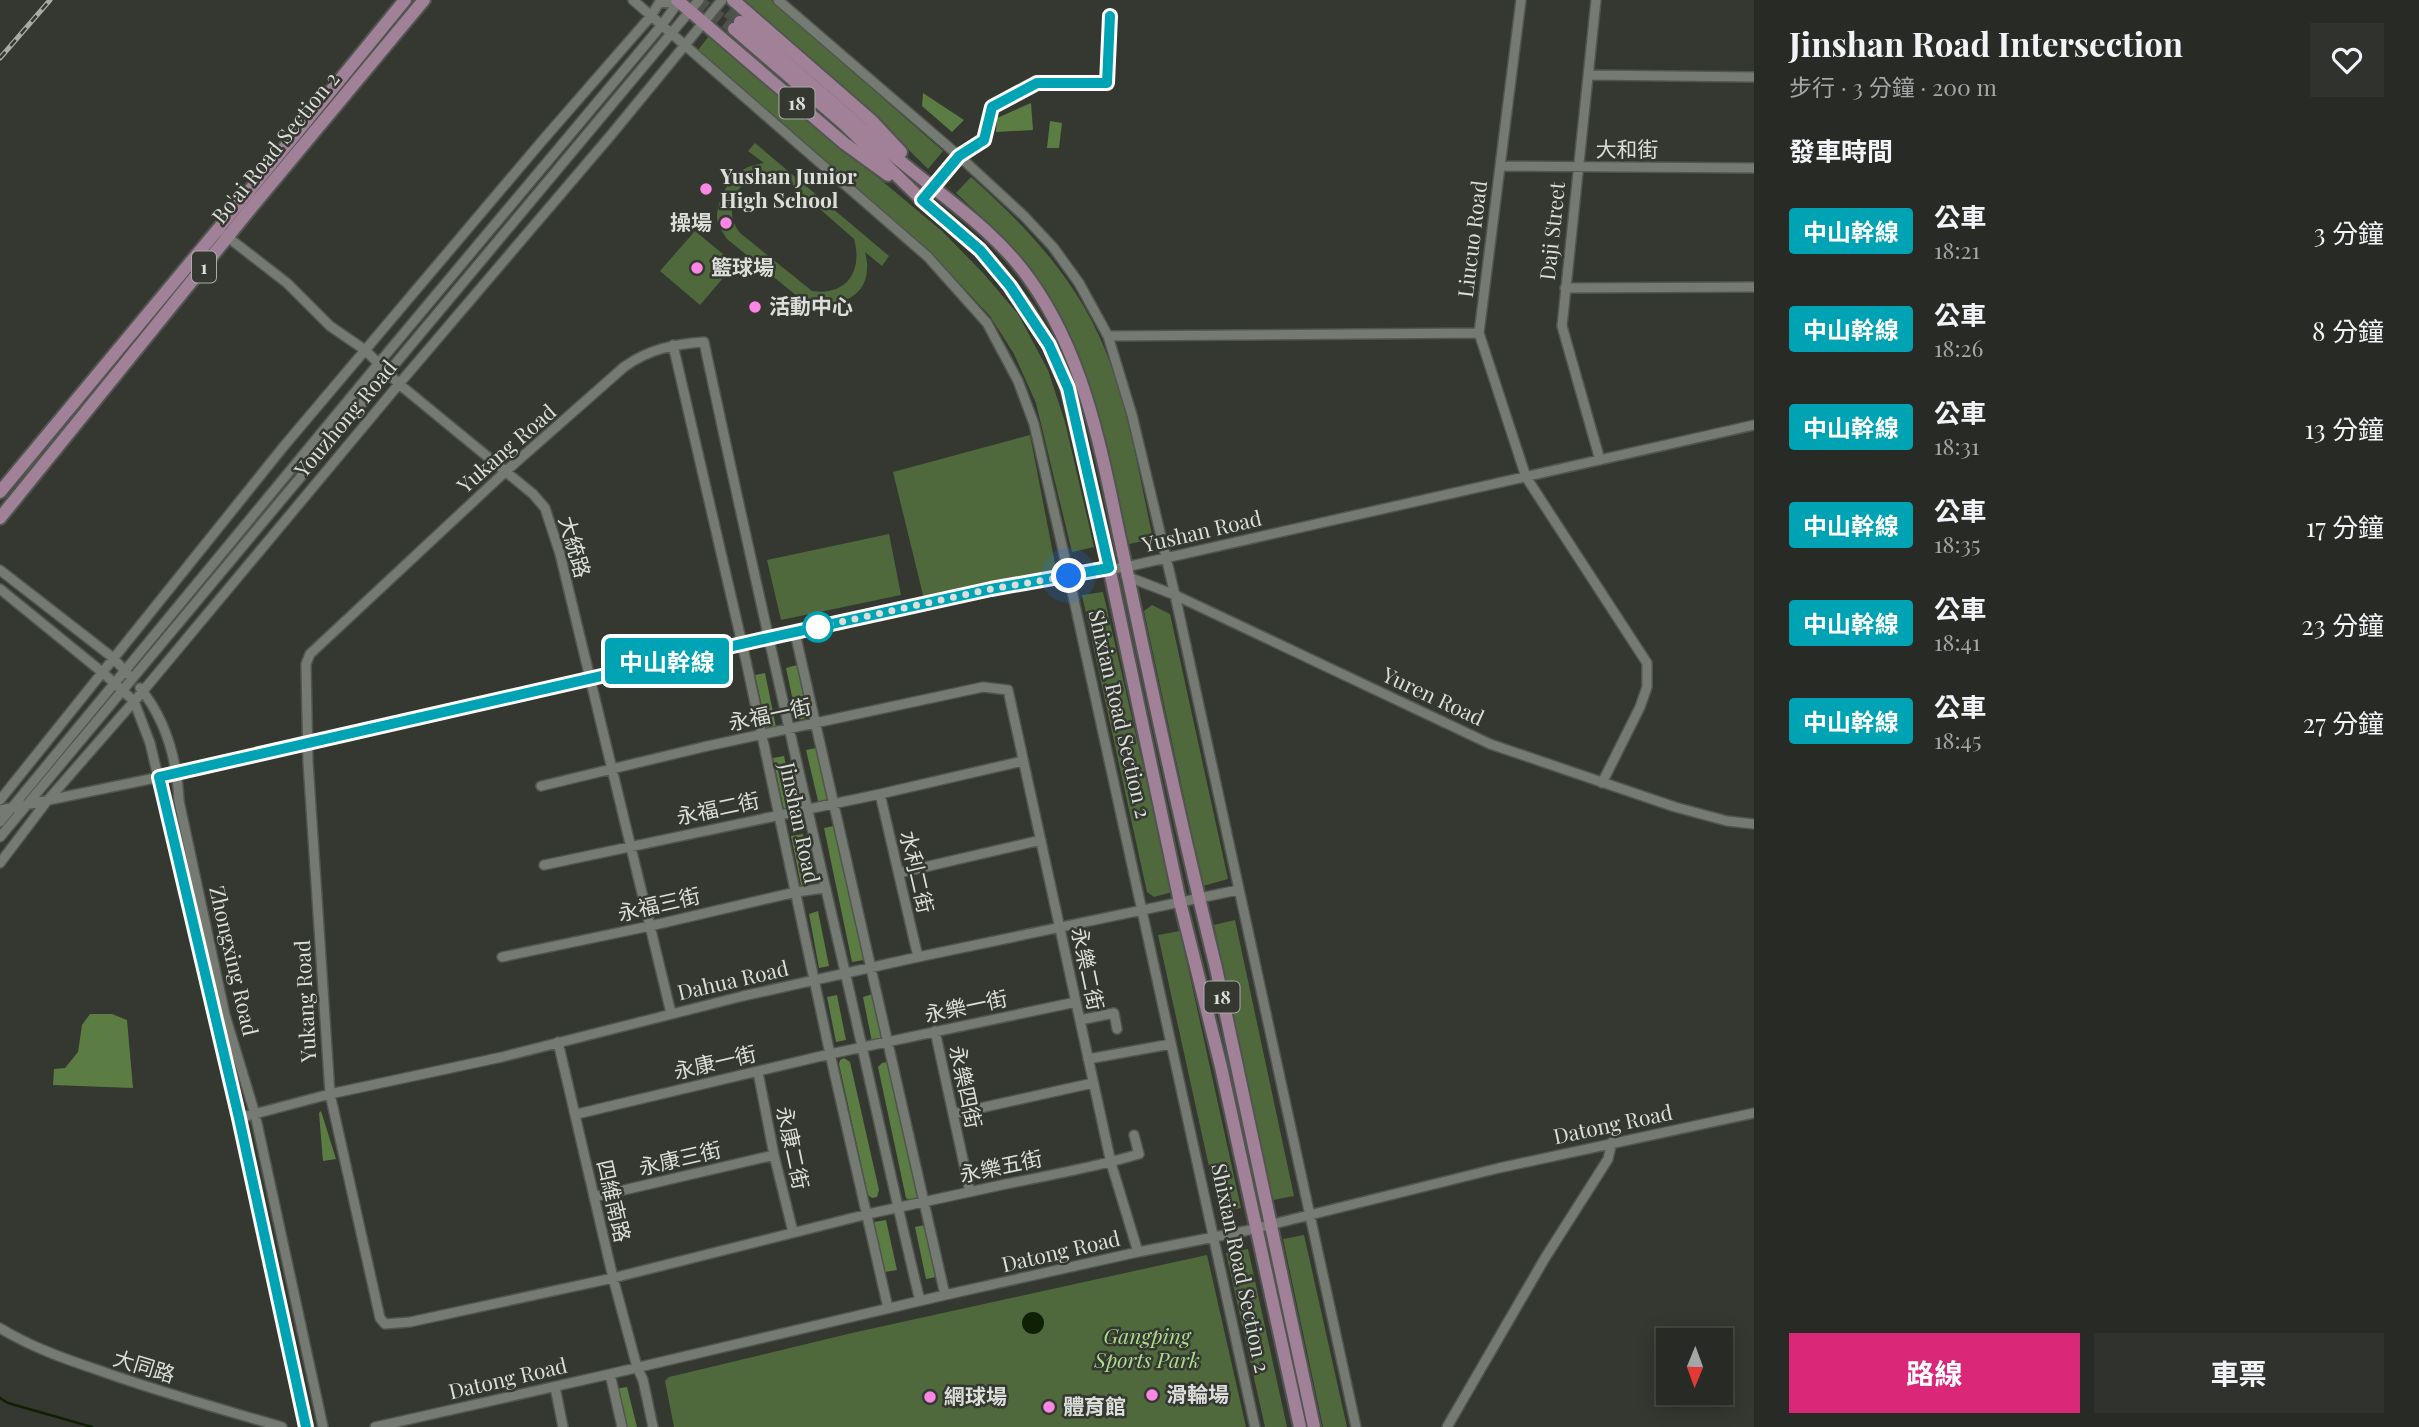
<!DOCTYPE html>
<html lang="zh-TW">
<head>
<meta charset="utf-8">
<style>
  :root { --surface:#272a25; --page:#2f322d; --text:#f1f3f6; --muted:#a4a7a7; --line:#434642; --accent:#db2777 }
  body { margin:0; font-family:"Playfair Display","Noto Sans TC",serif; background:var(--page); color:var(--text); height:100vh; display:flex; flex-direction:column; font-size:26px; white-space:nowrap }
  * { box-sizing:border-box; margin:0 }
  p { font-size:23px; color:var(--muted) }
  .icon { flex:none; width:38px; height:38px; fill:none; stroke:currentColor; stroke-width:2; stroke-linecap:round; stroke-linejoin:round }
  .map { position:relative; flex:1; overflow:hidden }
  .details { display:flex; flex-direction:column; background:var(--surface); width:665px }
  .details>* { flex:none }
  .badge { padding:0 14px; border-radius:5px; font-size:24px; line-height:46px }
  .needle { width:46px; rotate:181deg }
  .tools { position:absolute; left:1656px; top:1328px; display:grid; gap:14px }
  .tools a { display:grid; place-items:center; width:77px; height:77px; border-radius:0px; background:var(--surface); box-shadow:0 4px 18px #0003,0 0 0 2px var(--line); font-size:35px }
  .you { position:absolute; width:35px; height:35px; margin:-18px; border:5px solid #fff; border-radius:50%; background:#1a73e8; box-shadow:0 0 0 10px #1a73e833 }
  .map>.badge { position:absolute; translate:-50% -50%; box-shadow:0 0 0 4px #fff }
  h2 { padding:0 35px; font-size:26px; line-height:63px }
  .round { display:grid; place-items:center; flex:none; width:74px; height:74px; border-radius:0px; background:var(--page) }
  .head { display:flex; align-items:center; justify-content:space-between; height:119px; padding:0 35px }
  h1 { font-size:33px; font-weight:700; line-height:52px }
  .action { display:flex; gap:14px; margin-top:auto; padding:14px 35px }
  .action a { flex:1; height:80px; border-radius:0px; background:var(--accent); color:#fff; font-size:28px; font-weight:700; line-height:80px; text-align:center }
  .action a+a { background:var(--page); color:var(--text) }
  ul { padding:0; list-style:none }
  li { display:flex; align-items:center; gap:21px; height:98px; padding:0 35px }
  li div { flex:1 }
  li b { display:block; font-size:26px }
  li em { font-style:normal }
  li .badge { min-width:77px; font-weight:700; text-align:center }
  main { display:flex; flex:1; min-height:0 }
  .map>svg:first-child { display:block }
  .green { fill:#4f693d; fill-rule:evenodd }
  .forest { fill:#5b7c42 }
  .water { fill:#102003 }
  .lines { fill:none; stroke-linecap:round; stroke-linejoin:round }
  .stream { stroke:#102003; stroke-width:2.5 }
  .major-tunnel { stroke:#4d514a; stroke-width:12; stroke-dasharray:12 6; stroke-linecap:butt }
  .minor-casing { stroke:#51554f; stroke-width:12 }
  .major-casing { stroke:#51554f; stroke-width:16 }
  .minor { stroke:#757a72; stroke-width:9 }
  .major { stroke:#a18198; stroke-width:12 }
  .rail-casing { stroke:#a7aba5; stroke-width:5 }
  .rail { stroke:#343831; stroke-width:2.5; stroke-dasharray:8; stroke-linecap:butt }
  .line-casing { stroke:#fff; stroke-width:16 }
  .line { stroke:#00a3b4; stroke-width:10 }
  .walk { stroke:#dbded9; stroke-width:7; stroke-dasharray:0 12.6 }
  .poi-dot { fill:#fc86e3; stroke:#343831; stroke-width:2.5 }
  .stop-dot { fill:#fff; stroke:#00a3b4; stroke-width:3.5 }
  .labels { text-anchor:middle; stroke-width:5; stroke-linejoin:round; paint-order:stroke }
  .shield { fill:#343831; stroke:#a9aca7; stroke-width:2 }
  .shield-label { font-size:19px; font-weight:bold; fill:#dbded9 }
  .street-label { font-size:21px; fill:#dbded9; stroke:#343831 }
  .poi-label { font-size:21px; font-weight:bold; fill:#dbded9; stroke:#343831; text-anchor:start }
  .park-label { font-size:21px; font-style:italic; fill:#acdd89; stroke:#343831 }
</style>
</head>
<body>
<main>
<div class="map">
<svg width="1754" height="1427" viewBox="0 0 1754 1427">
  <rect width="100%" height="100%" fill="#343831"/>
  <path class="green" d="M744,0H771L943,151L928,169L887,128Z
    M709,36L943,232L983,273L1018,314L1048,370L1065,422L1094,547L1072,552L1036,403L1014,354L990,316L929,251L698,50Z
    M755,143L889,256L882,266L865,252C866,257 868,264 867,269C866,305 822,311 797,296L727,239C723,232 718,226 717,218C717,199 730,175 748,167C753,165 759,164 764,163L748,151ZM762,174H780L854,239C863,271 847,296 812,291L740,233C722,211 736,180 762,174Z
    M971,177C1016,217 1059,261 1088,314C1125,380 1137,466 1153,539L1129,544C1109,452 1092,356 1037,278C1014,246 985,220 956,193Z
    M695,231L735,264L700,305L660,271Z
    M1030,435L1056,569L924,599L893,472Z
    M889,534L901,595L781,620L767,560Z
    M1103,592L1172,892L1154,897L1147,892L1082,595Z
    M1152,605L1170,614L1228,879L1203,886L1144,611Z
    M1235,920L1294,1196L1273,1200L1214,925Z
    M1180,931L1241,1208L1219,1212L1158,935Z
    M1304,1235L1347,1427H1323L1283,1239Z
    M1248,1249L1287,1427H1265L1226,1253Z
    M1207,1255L1246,1427H674L665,1381L669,1377L852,1333Z"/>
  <path class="forest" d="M923,93L964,120L952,132L922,106Z
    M1031,103L1033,130L996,132L997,118Z
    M1050,121L1062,123L1059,148H1047Z
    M797,665L808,718L797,720L786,668Z
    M765,673L776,727L767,729L755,675Z
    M816,748L828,803L819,805L806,750Z
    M784,756L795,808L784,810L773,758Z
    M834,826L864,960L852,962L824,828Z
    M803,834L814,888L802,890L791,836Z
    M818,911L829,966L819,968L809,914Z
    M873,994L882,1040L872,1042L863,997Z
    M837,995L846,1040L836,1042L827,997Z
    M90,1014H112L127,1020L133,1088L53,1085L54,1069L65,1068L78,1052L82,1025Z
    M844,1058L850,1062L879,1190L877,1197L872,1198L868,1195L839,1064L840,1060Z
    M887,1062L918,1193L917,1199L913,1201L906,1198L878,1067L882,1063Z
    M321,1111L336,1159L323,1161L319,1113Z
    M886,1220L897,1270L885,1272L874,1222Z
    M925,1225L936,1277L926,1279L915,1227Z
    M627,1387L637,1427H624L615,1389Z"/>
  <path class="water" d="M1022 1323a11 11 0 1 1 22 0a11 11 0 1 1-22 0Z"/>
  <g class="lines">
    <path class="stream" d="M0,1398L8,1403L92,1427"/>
    <path class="major-tunnel" d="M697,0L734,29
      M714,0L740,22"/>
    <g class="minor-casing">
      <path id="minor" d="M633,0L928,257L987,323L1018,381L1034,424L1063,550L1255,1427
        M778,0L959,156L1024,216L1053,247L1079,283L1108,336L1132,415L1175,595L1356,1427
        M1521,0L1479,333L1526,477L1647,663V687L1640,707L1602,783
        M1596,0L1562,326L1600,460
        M1589,75L1754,77
        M1500,166L1754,168
        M225,235L287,283L330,326L365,350L399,384L533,494L545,508L560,554L671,1013
        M1565,288L1754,287
        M1108,336L1479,333
        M673,345L746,661L830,1054L888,1308
        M0,570L112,657L129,675
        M1126,576L1175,595L1490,744L1675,807L1727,821L1754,824
        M0,589L102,672L134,701L150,743L239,1118L306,1427
        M795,633L945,1295
        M140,688C166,720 177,760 179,801L225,1015L255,1114L323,1427
        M541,786L703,747L983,687L1008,690L1111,1163L1138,1252
        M880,794L918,957
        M0,800L284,446L542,141L651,16L659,3L679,2
        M0,810L189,771L272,750L991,589L1126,567L1754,425
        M0,822L378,364L661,26L680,0
        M0,837L699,0
        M0,863L47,801L143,691L399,384L611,135L722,0
        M544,865L880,794L1023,761
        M899,873L1041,840
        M502,957L650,926L796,892L824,888
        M1080,1020L1114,1013L1117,1029
        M935,1031L970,1192
        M558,1042L613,1278L637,1367L643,1380L653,1427
        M1088,1059L1171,1044
        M758,1072L774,1155L793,1232
        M577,1114L830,1054L1076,1002
        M953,1114L1093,1083
        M239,1118L330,1094L502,1057L743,996L918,957L1238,890
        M594,1197L774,1155
        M920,1301C894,1193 871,1085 846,976C797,765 749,554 704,342C674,344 649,349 624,367L506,471L310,654L306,664L308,762L330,1094L380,1318L385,1324L410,1322L613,1278L868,1214C914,1204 960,1194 1006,1184C1051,1175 1096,1167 1139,1154L1134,1135
        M0,1328C31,1347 65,1359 98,1370C159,1392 221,1409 282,1427
        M610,1374L622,1427
        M555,1387L563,1427
        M375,1427L610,1374L945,1295L1138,1252L1245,1231L1499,1168L1754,1113
        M1447,1427L1545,1258L1608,1159L1612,1142"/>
    </g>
    <g class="major-casing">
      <path id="major" d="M677,0L844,143L888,175
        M733,0L872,121L901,152
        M740,22C793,68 846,115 899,160C944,198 996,231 1030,280C1090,364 1104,468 1126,567C1154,701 1183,835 1216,968L1314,1427
        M734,29L844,124L922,200L980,250L1010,286L1028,310L1049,345L1067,388L1104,543L1180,902L1221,1067L1300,1427
        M0,492L219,228L405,0
        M0,518L251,208L424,0"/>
    </g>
    <use href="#minor" class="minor"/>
    <use href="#major" class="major"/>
    <g class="rail-casing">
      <path id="rail" d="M0,58L50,0"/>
    </g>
    <use href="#rail" class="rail"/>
  </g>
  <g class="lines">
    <g class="line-casing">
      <path id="line" d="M306,1427L239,1118L159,777L768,638L991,589L1109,568L1068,388L1049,345L1010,286L980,250L922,200L959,156L984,140L992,107L1037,83H1107L1110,16"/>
    </g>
    <use href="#line" class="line"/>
    <path class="walk" d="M818,627L991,589L1069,576"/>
  </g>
  <g class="poi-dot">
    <circle cx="706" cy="189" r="7"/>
    <circle cx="726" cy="223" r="7"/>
    <circle cx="697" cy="268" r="7"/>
    <circle cx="755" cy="307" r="7"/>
    <circle cx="1152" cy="1395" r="7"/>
    <circle cx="930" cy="1397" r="7"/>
    <circle cx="1049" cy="1407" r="7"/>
  </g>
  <circle class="stop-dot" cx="818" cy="627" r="14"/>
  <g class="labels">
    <g class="shield">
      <rect x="779.5" y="87.5" width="35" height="31" rx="5"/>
      <rect x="192" y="251.5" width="24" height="31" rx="5"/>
      <rect x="1204.5" y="981.5" width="35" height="31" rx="5"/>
    </g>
    <g class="shield-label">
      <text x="797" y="110">18</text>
      <text x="204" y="274">1</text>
      <text x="1222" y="1004">18</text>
    </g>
    <g class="street-label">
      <text transform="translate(276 148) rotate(-51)" y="7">Bo'ai Road Section 2</text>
      <text x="1627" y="157">大和街</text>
      <text transform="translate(1553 231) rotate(-84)" y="7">Daji Street</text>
      <text transform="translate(1473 239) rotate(-83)" y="7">Liucuo Road</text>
      <text transform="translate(346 419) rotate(-50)" y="7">Youzhong Road</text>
      <text transform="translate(507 449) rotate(-41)" y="7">Yukang Road</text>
      <text transform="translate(1202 532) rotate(-13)" y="7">Yushan Road</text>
      <text transform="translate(574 547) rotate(74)" y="7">大統路</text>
      <text transform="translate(1433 697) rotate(25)" y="7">Yuren Road</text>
      <text transform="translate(1119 714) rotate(77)" y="7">Shixian Road Section 2</text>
      <text transform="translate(770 715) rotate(-12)" y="7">永福一街</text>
      <text transform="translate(718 809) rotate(-12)" y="7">永福二街</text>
      <text transform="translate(799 823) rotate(78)" y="7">Jinshan Road</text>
      <text transform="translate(916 872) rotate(77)" y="7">水利二街</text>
      <text transform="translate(659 905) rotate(-13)" y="7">永福三街</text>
      <text transform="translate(233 961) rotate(77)" y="7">Zhongxing Road</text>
      <text transform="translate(1087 969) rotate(78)" y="7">永樂二街</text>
      <text transform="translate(733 981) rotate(-13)" y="7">Dahua Road</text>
      <text transform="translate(306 1001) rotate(-93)" y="7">Yukang Road</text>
      <text transform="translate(966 1007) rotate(-12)" y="7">永樂一街</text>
      <text transform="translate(715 1063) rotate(-13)" y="7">永康一街</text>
      <text transform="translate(965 1087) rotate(78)" y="7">永樂四街</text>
      <text transform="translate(1613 1125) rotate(-12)" y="7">Datong Road</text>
      <text transform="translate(792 1148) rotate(78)" y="7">永康二街</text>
      <text transform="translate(680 1159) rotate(-13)" y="7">永康三街</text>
      <text transform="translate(1001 1167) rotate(-12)" y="7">永樂五街</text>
      <text transform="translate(613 1201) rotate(77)" y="7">四維南路</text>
      <text transform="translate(1061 1252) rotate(-13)" y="7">Datong Road</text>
      <text transform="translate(1240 1268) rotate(78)" y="7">Shixian Road Section 2</text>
      <text transform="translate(144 1367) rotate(17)" y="7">大同路</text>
      <text transform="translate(508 1379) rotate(-13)" y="7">Datong Road</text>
    </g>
    <g class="poi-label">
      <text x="720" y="184">Yushan Junior<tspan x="720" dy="24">High School</tspan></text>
      <text x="712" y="230" text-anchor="end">操場</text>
      <text x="711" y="275">籃球場</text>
      <text x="769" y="314">活動中心</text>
      <text x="1166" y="1402">滑輪場</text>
      <text x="944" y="1404">網球場</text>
      <text x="1063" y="1414">體育館</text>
    </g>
    <g class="park-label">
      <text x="1147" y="1344">Gangping<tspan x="1147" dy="24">Sports Park</tspan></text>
    </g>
  </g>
</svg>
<div class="tools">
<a><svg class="needle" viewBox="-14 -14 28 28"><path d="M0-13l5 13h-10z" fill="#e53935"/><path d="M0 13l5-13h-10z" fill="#a4a7a7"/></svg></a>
</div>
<div class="you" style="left:1069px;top:576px"></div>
<b class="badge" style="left:667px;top:661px;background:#00a3b4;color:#fff">中山幹線</b>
</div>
<section class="details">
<div class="head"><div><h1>Jinshan Road Intersection</h1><p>步行 · 3 分鐘 · 200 m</p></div><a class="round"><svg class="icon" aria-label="heart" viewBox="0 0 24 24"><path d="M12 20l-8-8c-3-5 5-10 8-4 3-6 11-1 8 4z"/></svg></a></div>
<h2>發車時間</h2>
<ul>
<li><span class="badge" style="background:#00a3b4;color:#fff">中山幹線</span><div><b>公車</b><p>18:21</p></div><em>3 分鐘</em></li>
<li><span class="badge" style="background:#00a3b4;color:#fff">中山幹線</span><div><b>公車</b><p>18:26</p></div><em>8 分鐘</em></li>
<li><span class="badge" style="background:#00a3b4;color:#fff">中山幹線</span><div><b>公車</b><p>18:31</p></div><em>13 分鐘</em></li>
<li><span class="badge" style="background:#00a3b4;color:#fff">中山幹線</span><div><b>公車</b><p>18:35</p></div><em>17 分鐘</em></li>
<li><span class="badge" style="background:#00a3b4;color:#fff">中山幹線</span><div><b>公車</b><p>18:41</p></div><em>23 分鐘</em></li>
<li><span class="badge" style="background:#00a3b4;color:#fff">中山幹線</span><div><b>公車</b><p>18:45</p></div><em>27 分鐘</em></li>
</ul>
<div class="action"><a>路線</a><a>車票</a></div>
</section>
</main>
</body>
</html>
